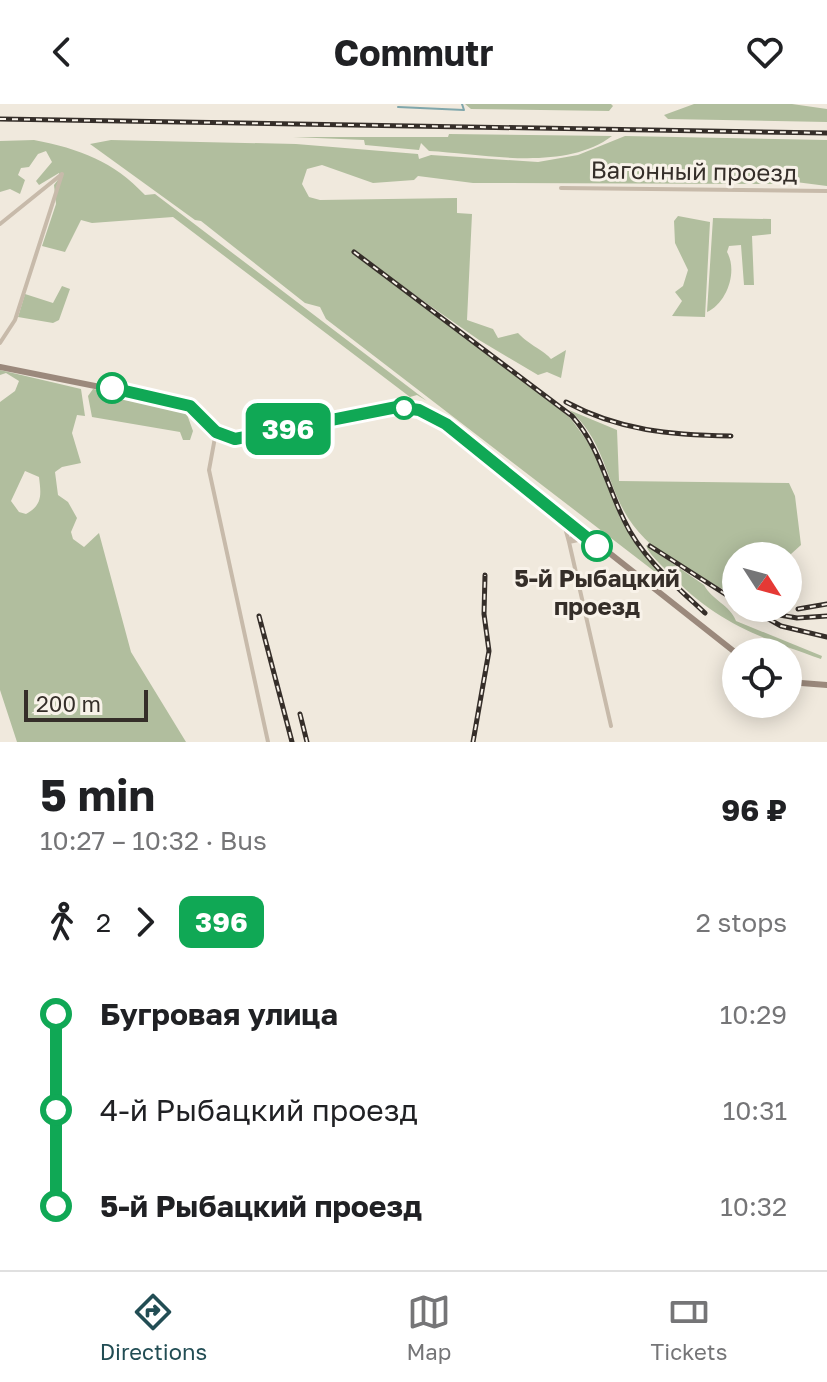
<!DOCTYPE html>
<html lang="en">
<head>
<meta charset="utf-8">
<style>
  :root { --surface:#fff; --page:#f2f2f2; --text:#202124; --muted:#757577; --line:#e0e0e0; --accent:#224d54 }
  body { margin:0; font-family:"Golos Text",sans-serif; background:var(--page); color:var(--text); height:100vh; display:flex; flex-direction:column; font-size:30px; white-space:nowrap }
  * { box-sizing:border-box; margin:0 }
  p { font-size:26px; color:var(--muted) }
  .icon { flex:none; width:44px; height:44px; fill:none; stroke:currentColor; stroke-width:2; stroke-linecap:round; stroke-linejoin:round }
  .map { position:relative; height:638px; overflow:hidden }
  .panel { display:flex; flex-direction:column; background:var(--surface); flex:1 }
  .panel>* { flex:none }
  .badge { padding:0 16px; border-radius:12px; font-size:28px; line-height:52px }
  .needle { width:52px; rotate:126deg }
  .controls { position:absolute; left:722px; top:438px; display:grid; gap:16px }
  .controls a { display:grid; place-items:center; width:80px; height:80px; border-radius:50%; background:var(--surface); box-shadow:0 4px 20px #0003; font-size:40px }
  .scale { position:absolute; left:24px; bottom:20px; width:124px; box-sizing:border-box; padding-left:8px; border:4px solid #352e29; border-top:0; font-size:22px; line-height:28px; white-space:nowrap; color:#352e29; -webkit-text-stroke:6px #f8f2e9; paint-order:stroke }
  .map>.badge { position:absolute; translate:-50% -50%; box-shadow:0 0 0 4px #fff }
  .legs { display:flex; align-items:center; gap:12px; height:88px; padding:0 40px; font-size:26px }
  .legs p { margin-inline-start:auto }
  .summary { display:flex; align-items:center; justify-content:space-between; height:136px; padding:0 40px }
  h1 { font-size:44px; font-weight:700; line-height:60px }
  ul { padding:0 40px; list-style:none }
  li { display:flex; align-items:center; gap:28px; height:96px; font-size:30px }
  li i { display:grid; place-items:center; width:12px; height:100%; margin:0 10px; background:currentColor }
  li i::after { content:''; width:20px; height:20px; margin:-10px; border:6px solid; border-radius:50%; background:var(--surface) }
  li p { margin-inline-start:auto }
  li:first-child i { background:linear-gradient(#0000 50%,currentColor 0) }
  li:last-child i { background:linear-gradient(currentColor 50%,#0000 0) }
  header { display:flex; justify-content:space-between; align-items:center; height:104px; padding:0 40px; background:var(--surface); font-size:36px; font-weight:700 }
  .menu { display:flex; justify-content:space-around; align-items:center; height:112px; border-top:2px solid var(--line); background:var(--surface); font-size:22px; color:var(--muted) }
  .menu a { display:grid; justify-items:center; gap:4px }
  .menu .selected { color:var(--accent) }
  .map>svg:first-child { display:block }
  .green { fill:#b1be9e; fill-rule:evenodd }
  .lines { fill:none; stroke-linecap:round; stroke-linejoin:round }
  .stream { stroke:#7fa6ab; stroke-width:2 }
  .street { stroke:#c7baaa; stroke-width:4 }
  .secondary { stroke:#9b897c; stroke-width:6 }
  .rail-casing { stroke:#352e29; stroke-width:5 }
  .rail { stroke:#f8f2e9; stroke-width:2; stroke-dasharray:6; stroke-linecap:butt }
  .line-1-casing { stroke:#fff; stroke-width:18 }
  .line-1 { stroke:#10a855; stroke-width:12 }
  .stop-1-dot { fill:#fff; stroke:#10a855; stroke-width:4 }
  .labels { text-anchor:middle; stroke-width:6; stroke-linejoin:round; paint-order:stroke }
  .street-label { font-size:24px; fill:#352e29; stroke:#f8f2e9 }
  .stop-label { font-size:24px; font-weight:bold; fill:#352e29; stroke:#f8f2e9 }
</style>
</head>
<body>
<header><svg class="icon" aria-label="back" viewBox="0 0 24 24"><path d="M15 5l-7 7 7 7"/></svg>Commutr<svg class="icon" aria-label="heart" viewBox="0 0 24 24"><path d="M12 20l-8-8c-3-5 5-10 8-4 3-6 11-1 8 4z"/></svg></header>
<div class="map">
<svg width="827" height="638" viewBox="0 0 827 638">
  <rect width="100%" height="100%" fill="#f0e9dd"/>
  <path class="green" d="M465,0H611L613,2L609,7L471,5Z
    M694,0H792L827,5V18L668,15L664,11Z
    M449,30L612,32C565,68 484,50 429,47L421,39L419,46L365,41L364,36L293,33H448Z
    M625,32L827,36V82L788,77L786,80L473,79L418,72L414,76L373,79L322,61L307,65L302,80L309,93L320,96L457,94V109L472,110L467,216L493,225L498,234L518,229C528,240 546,248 551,255L566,246L561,274L547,268L538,271L479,236L352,147L538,285L571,315L596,349L620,414L663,474L326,215L320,203L305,199L201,117L195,116L90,40L111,36L296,40L418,50L419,55L431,51L538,58L578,51Z
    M34,36C80,45 113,57 145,91L155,90L427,297L417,291L410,293L173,113L92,119L81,116L65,148L42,142L56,100L54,81L60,73L59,69L39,81L36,77L52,58L46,47L38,50L29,63L21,64L18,71L25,76L20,90L10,85L0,88V37Z
    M678,112L710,118L705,213L672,212L682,197L675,188L683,182L688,166L675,139L674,117Z
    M713,114L771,115V130L752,132L754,181H744L741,141L729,142L727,148C738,167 727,199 707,208Z
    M62,182L70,185L59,216L53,219L18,213L25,190L53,199Z
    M0,266L81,285L85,312L77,311L72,329L81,359L62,363L55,368L58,391L68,398L77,414L71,428L73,435L84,443L99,429L131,548L186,638H17L0,586V298L15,287L19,277L6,269L0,271ZM25,367L39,373C41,390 43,401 26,410L19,408L11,397Z
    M93,285L184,302L193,327L190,336H183L180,328L92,313L88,292Z
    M569,306L617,326L619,377L789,379L795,392L801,441L791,450L788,464V452H736V490C696,476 645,446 624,407C605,372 602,333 569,306Z
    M646,441L704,481C712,496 730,501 736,517L822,552L821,555C757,532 716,519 668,468C660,460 648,449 646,441Z"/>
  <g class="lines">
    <path class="stream" d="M398,3L464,6L462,0"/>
    <path class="street" d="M561,84L827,87
      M0,120L62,70
      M0,239L15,216L62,70
      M216,328L209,366L268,638
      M562,413L569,438L587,434
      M577,426L569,438L611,622"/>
    <path class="secondary" d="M0,263L185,300C207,308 211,331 235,335C301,329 386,283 446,320L736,549
      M788,578L827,581"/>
    <g class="rail-casing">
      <path id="rail" d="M0,15L827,29
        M354,148L572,312C600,343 606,380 624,416C641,453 676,482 705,509
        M566,298C620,327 671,331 731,332
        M650,442L736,497
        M749,504L781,522L827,533
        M798,505L827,500
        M774,510L797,514L827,512
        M259,512L292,638
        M300,610L307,638
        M473,638L489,547L484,510L485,471"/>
    </g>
    <use href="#rail" class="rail"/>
  </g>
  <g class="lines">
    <g class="line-1-casing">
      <path id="line-1" d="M112,284L190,302L216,328L235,335L397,303L419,306L446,320L597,442"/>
    </g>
    <use href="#line-1" class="line-1"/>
  </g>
  <g class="stop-1-dot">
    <circle cx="112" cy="284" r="14"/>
    <circle cx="404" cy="304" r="10"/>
    <circle cx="597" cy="442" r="14"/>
  </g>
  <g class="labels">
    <g class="street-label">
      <text transform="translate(694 68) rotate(1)" y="8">Вагонный проезд</text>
    </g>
    <g class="stop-label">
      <text x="597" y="483">5-й Рыбацкий<tspan x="597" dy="28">проезд</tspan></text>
    </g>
  </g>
</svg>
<div class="controls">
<a><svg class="needle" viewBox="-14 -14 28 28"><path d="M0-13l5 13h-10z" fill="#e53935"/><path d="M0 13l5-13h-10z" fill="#757577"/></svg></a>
<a><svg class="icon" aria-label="locate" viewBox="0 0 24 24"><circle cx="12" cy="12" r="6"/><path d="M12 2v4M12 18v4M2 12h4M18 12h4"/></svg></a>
</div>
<div class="scale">200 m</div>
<b class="badge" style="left:288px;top:325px;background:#10a855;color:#fff">396</b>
</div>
<section class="panel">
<div class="summary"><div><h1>5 min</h1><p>10:27 – 10:32 · Bus</p></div><b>96 ₽</b></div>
<div class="legs"><svg class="icon" aria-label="walk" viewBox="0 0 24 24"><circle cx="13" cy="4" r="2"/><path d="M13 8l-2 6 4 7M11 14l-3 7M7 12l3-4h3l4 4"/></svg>2<svg class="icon" aria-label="forward" viewBox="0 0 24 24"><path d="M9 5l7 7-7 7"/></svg><b class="badge" style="background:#10a855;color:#fff">396</b><p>2 stops</p></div>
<ul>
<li><i style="color:#10a855"></i><b>Бугровая улица</b><p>10:29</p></li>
<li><i style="color:#10a855"></i><span>4-й Рыбацкий проезд</span><p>10:31</p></li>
<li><i style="color:#10a855"></i><b>5-й Рыбацкий проезд</b><p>10:32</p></li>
</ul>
</section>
<nav class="menu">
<a class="selected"><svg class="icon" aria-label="directions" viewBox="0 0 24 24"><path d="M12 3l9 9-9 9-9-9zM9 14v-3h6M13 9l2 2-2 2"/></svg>Directions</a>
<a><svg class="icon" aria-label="map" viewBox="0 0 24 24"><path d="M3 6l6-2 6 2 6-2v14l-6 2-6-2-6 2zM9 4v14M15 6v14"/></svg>Map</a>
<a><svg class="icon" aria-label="tickets" viewBox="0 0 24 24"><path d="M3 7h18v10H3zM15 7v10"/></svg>Tickets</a>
</nav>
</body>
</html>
